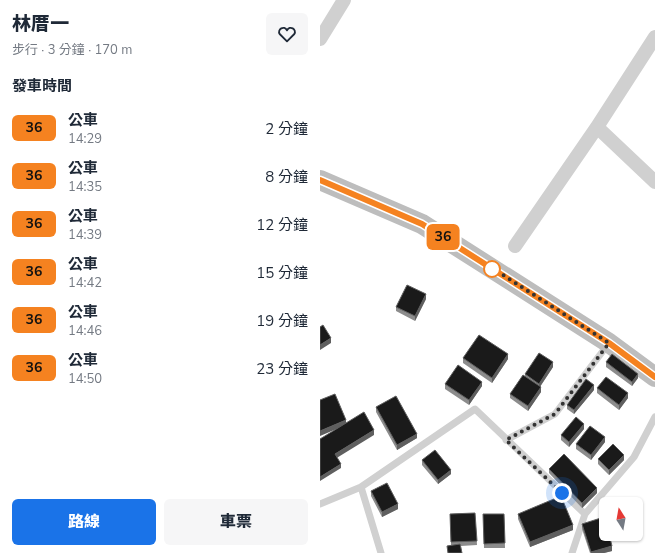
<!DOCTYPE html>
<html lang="zh-TW">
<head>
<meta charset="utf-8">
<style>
  :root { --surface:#fff; --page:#f6f6f7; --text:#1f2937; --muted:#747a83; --accent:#1a73e8 }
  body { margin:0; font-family:"Nunito Sans","Noto Sans TC",sans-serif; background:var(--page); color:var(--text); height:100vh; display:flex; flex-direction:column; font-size:15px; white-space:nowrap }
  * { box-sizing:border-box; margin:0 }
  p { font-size:13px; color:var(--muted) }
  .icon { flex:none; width:22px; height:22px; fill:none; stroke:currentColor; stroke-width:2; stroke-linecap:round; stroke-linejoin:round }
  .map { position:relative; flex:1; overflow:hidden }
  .drawer { display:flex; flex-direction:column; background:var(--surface); width:320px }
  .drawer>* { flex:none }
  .badge { padding:0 8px; border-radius:6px; font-size:14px; line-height:26px }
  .needle { width:26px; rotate:349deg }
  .tools { position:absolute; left:279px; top:497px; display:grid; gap:8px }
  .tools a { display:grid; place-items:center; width:44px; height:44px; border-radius:6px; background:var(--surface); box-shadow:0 1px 3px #0004; font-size:20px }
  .you { position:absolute; width:20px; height:20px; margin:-10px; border:3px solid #fff; border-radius:50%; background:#1a73e8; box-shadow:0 0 0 6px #1a73e833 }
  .map>.badge { position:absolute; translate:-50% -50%; box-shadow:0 0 0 2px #fff }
  h2 { padding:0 12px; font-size:15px; line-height:36px }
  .round { display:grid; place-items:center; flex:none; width:42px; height:42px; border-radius:6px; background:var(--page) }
  .overview { display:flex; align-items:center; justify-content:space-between; height:68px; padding:0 12px }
  h1 { font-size:19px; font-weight:800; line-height:30px }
  .primary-button { display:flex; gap:8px; margin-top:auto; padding:8px 12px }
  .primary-button a { flex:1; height:46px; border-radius:6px; background:var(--accent); color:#fff; font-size:16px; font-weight:800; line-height:46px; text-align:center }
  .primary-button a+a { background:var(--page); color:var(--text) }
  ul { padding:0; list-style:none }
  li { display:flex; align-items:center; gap:12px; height:48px; padding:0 12px }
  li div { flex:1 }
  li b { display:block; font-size:15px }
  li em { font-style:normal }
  li .badge { min-width:44px; font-weight:700; text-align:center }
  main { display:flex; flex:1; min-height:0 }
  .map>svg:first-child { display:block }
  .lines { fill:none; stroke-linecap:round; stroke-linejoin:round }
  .service { stroke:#d0d0d0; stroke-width:7 }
  .minor { stroke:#d0d0d0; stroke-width:14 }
  .secondary { stroke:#bdbdbd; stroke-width:20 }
  .wall { fill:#8c8c8c }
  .shaded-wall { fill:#5f5f5f }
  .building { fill:#1a1a1a; stroke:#5f5f5f }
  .line-casing { stroke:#fff; stroke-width:9 }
  .line { stroke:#f58220; stroke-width:6 }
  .walk { stroke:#333; stroke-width:4; stroke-dasharray:0 7.2 }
  .stop-dot { fill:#fff; stroke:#f58220; stroke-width:2 }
</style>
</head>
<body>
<main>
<section class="drawer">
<div class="overview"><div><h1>林厝一</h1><p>步行 · 3 分鐘 · 170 m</p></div><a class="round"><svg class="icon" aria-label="heart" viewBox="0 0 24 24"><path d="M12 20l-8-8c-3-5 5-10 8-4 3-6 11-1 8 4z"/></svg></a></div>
<h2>發車時間</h2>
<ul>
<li><span class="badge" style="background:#f58220;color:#111">36</span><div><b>公車</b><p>14:29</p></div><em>2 分鐘</em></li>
<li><span class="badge" style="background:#f58220;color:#111">36</span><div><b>公車</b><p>14:35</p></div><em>8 分鐘</em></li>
<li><span class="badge" style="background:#f58220;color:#111">36</span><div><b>公車</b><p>14:39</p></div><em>12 分鐘</em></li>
<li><span class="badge" style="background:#f58220;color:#111">36</span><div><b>公車</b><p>14:42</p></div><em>15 分鐘</em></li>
<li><span class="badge" style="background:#f58220;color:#111">36</span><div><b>公車</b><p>14:46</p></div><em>19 分鐘</em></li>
<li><span class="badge" style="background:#f58220;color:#111">36</span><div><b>公車</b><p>14:50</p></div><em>23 分鐘</em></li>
</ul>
<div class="primary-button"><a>路線</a><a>車票</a></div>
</section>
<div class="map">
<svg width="335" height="553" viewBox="0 0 335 553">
  <rect width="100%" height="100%" fill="#fff"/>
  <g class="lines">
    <path class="service" d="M186,440L235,414L289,343
      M41,487L155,409L265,514
      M0,504L41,487L61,553
      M252,553L265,514L314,457L335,417"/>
    <path class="minor" d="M0,39L24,0
      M277,127L335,182
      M195,246L277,127L335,37"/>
    <path class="secondary" d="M0,180L102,224L289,343L335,377"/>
  </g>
  <path class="wall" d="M106,299L95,321L76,311V307Z
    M143,358L188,359L172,383L143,363Z
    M286,362L318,378L312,386L286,367Z
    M233,367L220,387L221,392L208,411L190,398V394L205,376V374Z
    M125,384L162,386L149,405L125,389Z
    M277,388L308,398L299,410L277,393Z
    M274,390L254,414L247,409V405Z
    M56,407L97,438L77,450L56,412Z
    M264,429L249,447L241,440V435Z
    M285,442L271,460L256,449V444Z
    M278,459L304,460L289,475L278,464Z
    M102,460L131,474L118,484L102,465Z
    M229,469L277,493L262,508L229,473Z
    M51,491L78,509L62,517L51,496Z
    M155,513L157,545L141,546L142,553H128L127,546L131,545L130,514Z
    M163,514H184L185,548H164Z
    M198,514L253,530L210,547L198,519Z
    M262,524L292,551L284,553H270L262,529Z"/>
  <path class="shaded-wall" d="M106,294V299L95,321V316Z
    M11,338V343L0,350V345Z
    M188,354V359L172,383V378Z
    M233,362V367L219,388V384Z
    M318,374V378L312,386V382Z
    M162,382V386L149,405V400Z
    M274,385V390L254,414V410Z
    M221,387V392L208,411V406Z
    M308,393V398L299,410V405Z
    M26,420V425L0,436V431Z
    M264,424V429L249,447V442Z
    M54,430V435L15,459V454Z
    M97,434V438L77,450V445Z
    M285,437V442L271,460V455Z
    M304,455V460L289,475V470Z
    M21,464V468L0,481V477Z
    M131,470V474L118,484V480Z
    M277,488V493L262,508V503Z
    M78,504V509L62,517V512Z
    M253,525V530L210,547V542Z
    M292,546V551L284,553H271V552Z"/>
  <path class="building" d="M87,285L106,294L95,316L76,307Z
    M3,325L11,338L0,345V327Z
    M159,335L188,354L172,378L143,358Z
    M219,353L233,362L219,384L205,374Z
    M292,354L318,374L312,382L286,362Z
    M138,365L162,382L149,400L125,384Z
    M203,375L221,387L208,406L190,394Z
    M286,377L308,393L299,405L277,388Z
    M266,379L274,385L254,410L247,405Z
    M15,394L26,420L0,431V400Z
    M76,396L97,434L77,445L56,407Z
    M44,412L54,430L15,454L21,464L0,477V439Z
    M256,417L264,424L249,442L241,435Z
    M270,426L285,437L271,455L256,444Z
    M293,444L304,455L289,470L278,459Z
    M115,450L131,470L118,480L102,460Z
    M244,454L277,488L262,503L229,469Z
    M67,483L78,504L62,512L51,491Z
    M241,496L253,525L210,542L198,514Z
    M155,513L157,541L131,542L130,514Z
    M163,514H184L185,543L164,544Z
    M284,517L286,526V534H289L292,546L271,552L262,524Z
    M140,544L142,553H128L127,546Z"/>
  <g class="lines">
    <g class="line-casing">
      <path id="line" d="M0,180L102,224L289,343L335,377"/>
    </g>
    <use href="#line" class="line"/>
    <path class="walk" d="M172,269L169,266L289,343L235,414L186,440L242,493"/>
  </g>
  <circle class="stop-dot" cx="172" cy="269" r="8"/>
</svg>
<div class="tools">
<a><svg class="needle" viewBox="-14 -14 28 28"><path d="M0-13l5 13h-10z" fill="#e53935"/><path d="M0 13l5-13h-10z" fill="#747a83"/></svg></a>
</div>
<div class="you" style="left:242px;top:493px"></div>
<b class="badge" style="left:123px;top:237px;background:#f58220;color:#111">36</b>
</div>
</main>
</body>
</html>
